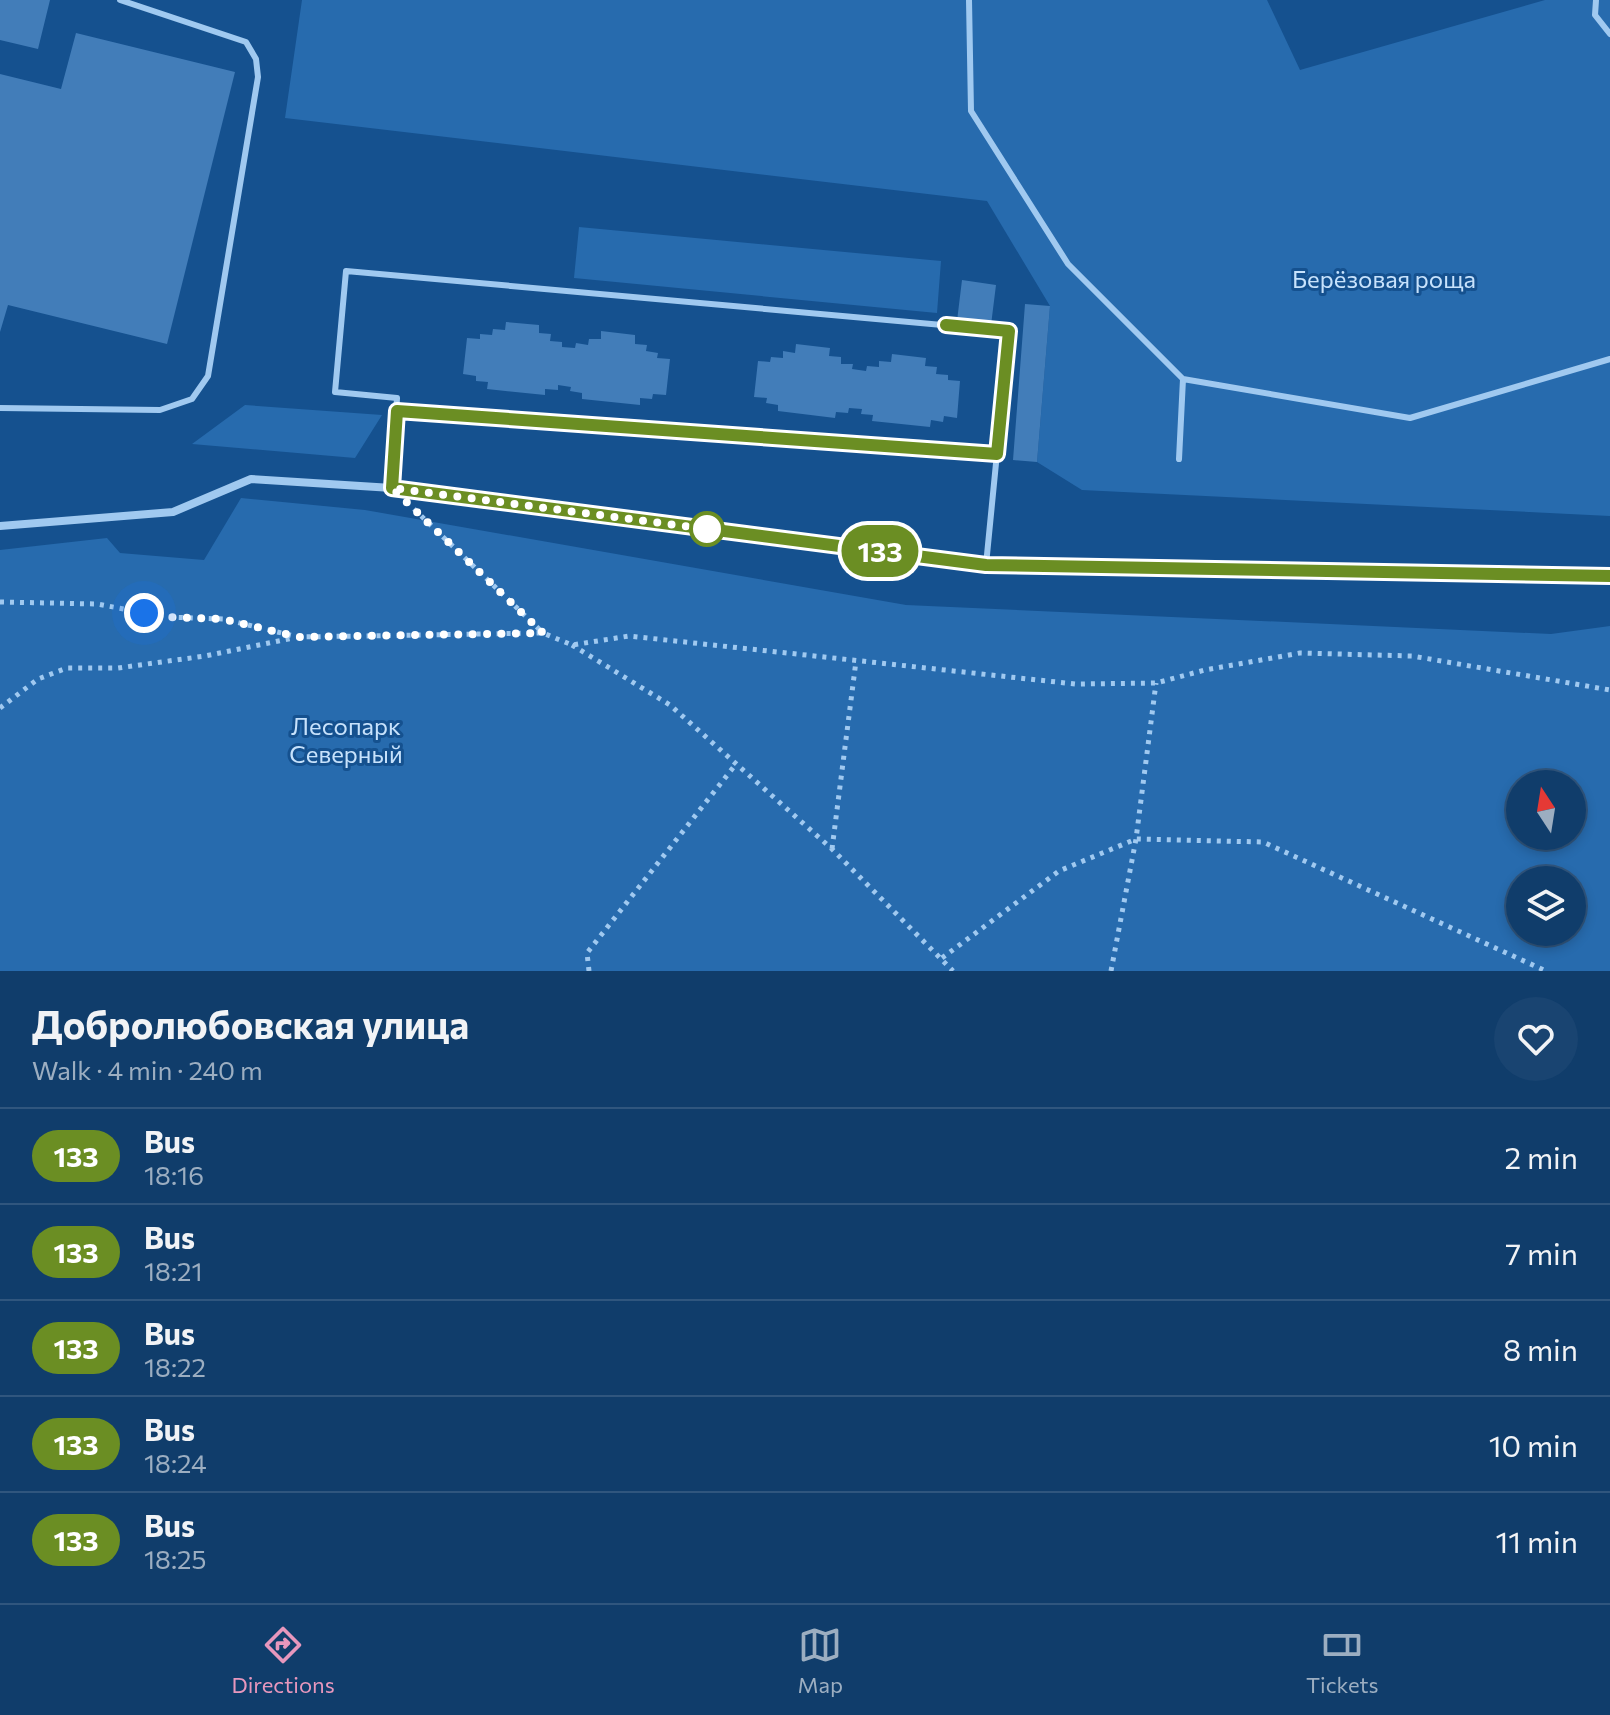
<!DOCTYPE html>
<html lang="en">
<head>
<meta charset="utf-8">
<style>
  :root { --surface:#103d6b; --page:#194471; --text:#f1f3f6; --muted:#9caec1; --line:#30567e; --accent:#e797bd }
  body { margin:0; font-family:Commissioner,sans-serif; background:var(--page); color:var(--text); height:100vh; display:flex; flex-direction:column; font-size:30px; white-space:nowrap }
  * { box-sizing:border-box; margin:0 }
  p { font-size:26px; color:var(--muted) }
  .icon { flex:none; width:44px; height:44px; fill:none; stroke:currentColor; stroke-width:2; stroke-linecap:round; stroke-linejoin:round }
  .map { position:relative; height:971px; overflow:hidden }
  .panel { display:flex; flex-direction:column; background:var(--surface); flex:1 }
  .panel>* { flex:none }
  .badge { padding:0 16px; border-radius:26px; font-size:28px; line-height:52px }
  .needle { width:52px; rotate:348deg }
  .controls { position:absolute; left:1506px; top:770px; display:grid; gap:16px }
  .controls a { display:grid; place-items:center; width:80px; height:80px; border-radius:50%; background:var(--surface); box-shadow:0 4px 12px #0003,0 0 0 2px var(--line); font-size:40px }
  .you { position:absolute; width:40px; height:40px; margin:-20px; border:6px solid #fff; border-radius:50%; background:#1a73e8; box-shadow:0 0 0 12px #1a73e833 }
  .map>.badge { position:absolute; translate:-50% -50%; box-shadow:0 0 0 4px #fff }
  .round { display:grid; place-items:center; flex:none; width:84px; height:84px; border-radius:42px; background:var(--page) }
  .overview { display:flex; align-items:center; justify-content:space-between; height:136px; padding:0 32px }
  h1 { font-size:38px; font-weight:700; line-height:60px }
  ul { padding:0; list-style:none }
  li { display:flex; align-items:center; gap:24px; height:96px; padding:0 32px; border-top:2px solid var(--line) }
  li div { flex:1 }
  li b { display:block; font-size:30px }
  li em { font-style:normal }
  li .badge { min-width:88px; font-weight:700; text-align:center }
  .tab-bar { display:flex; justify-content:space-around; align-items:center; height:112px; border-top:2px solid var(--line); background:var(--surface); font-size:22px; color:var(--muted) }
  .tab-bar a { display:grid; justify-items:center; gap:4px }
  .tab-bar .on { color:var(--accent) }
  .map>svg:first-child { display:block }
  .green { fill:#276bae; fill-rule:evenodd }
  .building { fill:#427db9 }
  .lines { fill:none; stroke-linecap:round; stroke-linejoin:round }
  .path { stroke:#a0c9f0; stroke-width:5; stroke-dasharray:4 6; stroke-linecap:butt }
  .service { stroke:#a0c9f0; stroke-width:6 }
  .minor { stroke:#a0c9f0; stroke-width:8 }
  .line-casing { stroke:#fff; stroke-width:18 }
  .line { stroke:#6b8e23; stroke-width:12 }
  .walk { stroke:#fff; stroke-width:8; stroke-dasharray:0 14.4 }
  .stop-dot { fill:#fff; stroke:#6b8e23; stroke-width:4 }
  .labels { text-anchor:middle; stroke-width:6; stroke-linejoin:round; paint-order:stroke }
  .park-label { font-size:24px; fill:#c7e2fc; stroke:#15518f }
</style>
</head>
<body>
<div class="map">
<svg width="1610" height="971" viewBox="0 0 1610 971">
  <rect width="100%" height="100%" fill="#15518f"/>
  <path class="green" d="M302,0H1267L1300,70L1545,0H1610V516L1082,490L1037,462L1050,306L987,201L285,118Z
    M579,227L941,261L937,313L574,278Z
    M245,405L382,415L355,458L192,444Z
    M241,498L365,510L906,605L1551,634L1610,626V971H0V550L107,538L120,553L204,560ZM1520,784H1572V836H1520ZM1520,880H1572V932H1520Z"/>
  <path class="building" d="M0,0H50L38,49L0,40Z
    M76,33L235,72L167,344L8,305L0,332V74L61,89Z
    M962,280L996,285L991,325L957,321Z
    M1025,304L1050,306L1037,462L1013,460Z
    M506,322L539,325V333L551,334L550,341L562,342V347L575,348L576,343L588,345L589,339H601V331L635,335V344L647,345L646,351L658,353L657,358L670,359L666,395L653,394L652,399L640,398V405L582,399V393L570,391L571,387L558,385V390L545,389V395L487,389L488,382L476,381V376L463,374L467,338L480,339V334L492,335L493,329L505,330Z
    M796,344L830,348L829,356L841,357V364H853L852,369L866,371L867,366L879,367V361L891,362L892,354L926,358L925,366L937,367L936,374L948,375V380L960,381L957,418L944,416L943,422L931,420L930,427L872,421L873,415L861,414L862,409L849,408L848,413L836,412L835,418L778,411V405L766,403L767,398L754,397L758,361L770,362L771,357L783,358V351L795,353Z"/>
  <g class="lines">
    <path class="path" d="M414,509L542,632
      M0,602L97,604L167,617L223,619L298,637L543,633L572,645L629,636L1075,684L1156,683L1205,670L1300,653L1412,656L1610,690
      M572,645L670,705L832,849L953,971
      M0,708L38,679L67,668H118L205,656L293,638
      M832,849L856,661
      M942,958L1059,871L1136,839L1263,842L1546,971
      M589,971L587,953L736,764
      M1111,971L1136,839L1156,683"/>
    <path class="service" d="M969,0L971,111L1068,264L1183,379L1410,418L1610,359
      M1596,0L1595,15L1610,34
      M0,408L160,410L192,399L208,376L258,77L256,59L246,42L120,0
      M397,411L997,454
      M1179,459L1183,379
      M392,488L397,398L335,392L346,271L1009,331L986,565"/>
    <path class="minor" d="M0,526L173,512L251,479L392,488L986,565L1610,576"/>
  </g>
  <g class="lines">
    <g class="line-casing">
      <path id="line" d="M946,325L1009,331L997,454L397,411L392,488L986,565L1610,576"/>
    </g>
    <use href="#line" class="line"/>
    <path class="walk" d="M144,613L167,617L223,619L298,637L543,633L392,488L707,529"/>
  </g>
  <circle class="stop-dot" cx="707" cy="529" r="16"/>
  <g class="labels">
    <g class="park-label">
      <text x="1384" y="288">Берёзовая роща</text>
      <text x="346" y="735">Лесопарк<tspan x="346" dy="28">Северный</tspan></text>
    </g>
  </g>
</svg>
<div class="controls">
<a><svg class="needle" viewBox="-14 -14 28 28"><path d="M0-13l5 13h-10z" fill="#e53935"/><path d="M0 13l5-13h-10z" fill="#9caec1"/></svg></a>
<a><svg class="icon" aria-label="layers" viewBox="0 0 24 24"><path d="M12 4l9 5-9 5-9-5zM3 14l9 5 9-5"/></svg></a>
</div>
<div class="you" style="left:144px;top:613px"></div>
<b class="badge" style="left:880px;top:551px;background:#6b8e23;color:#fff">133</b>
</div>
<section class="panel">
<div class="overview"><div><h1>Добролюбовская улица</h1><p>Walk · 4 min · 240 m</p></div><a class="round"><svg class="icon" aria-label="heart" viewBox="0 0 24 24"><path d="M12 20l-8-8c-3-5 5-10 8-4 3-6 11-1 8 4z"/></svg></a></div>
<ul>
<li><span class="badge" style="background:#6b8e23;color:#fff">133</span><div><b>Bus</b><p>18:16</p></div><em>2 min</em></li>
<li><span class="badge" style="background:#6b8e23;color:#fff">133</span><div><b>Bus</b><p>18:21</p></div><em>7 min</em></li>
<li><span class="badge" style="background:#6b8e23;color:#fff">133</span><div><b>Bus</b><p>18:22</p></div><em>8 min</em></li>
<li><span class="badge" style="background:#6b8e23;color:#fff">133</span><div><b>Bus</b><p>18:24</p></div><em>10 min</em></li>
<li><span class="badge" style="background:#6b8e23;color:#fff">133</span><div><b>Bus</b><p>18:25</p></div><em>11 min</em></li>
</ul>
</section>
<nav class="tab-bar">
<a class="on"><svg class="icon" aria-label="directions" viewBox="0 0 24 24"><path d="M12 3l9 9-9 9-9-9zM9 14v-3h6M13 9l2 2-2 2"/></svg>Directions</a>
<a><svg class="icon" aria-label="map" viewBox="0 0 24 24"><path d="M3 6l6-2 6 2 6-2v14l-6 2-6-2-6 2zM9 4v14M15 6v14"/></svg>Map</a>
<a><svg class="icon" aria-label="tickets" viewBox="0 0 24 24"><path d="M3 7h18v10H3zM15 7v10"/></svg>Tickets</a>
</nav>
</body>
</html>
